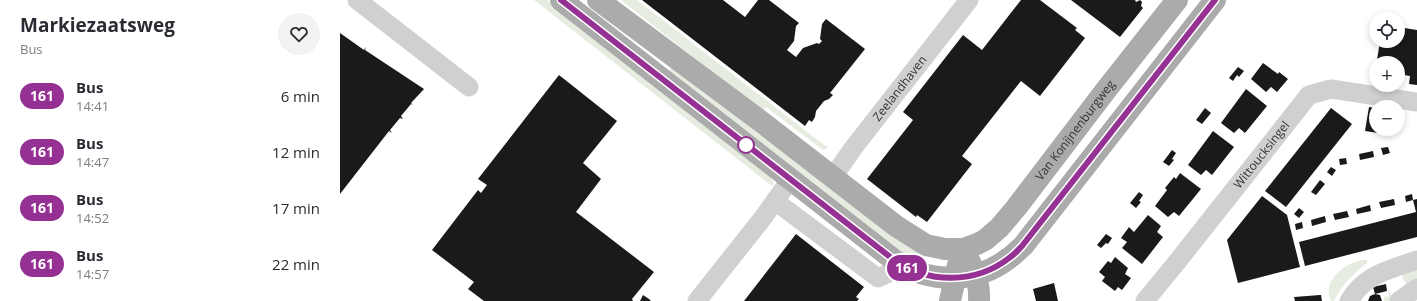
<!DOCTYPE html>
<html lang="en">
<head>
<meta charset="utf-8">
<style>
  :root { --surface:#fff; --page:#f2f2f3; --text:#2b2b33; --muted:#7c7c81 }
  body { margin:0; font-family:"Open Sans",sans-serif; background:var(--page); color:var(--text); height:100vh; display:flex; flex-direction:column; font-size:15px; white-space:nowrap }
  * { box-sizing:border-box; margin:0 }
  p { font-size:13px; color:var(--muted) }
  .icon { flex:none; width:22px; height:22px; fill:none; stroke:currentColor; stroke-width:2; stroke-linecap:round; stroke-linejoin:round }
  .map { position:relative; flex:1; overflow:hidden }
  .sheet { display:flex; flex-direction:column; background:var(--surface); width:340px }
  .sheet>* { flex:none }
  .badge { padding:0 8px; border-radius:13px; font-size:14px; line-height:26px }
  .controls { position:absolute; left:1029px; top:12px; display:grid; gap:8px }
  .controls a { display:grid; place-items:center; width:36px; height:36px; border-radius:50%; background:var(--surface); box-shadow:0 2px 6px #0003; font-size:20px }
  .map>.badge { position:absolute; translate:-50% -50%; box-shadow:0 0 0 2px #fff }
  .round { display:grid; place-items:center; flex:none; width:42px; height:42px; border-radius:21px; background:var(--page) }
  .overview { display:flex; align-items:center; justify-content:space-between; height:68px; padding:0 20px }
  h1 { font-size:19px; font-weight:700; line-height:30px }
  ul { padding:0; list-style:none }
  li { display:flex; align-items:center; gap:12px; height:56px; padding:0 20px }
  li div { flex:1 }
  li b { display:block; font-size:15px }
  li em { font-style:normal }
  li .badge { min-width:44px; font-weight:700; text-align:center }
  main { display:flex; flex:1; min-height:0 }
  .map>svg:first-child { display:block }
  .green { fill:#e6ecdf }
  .building { fill:#1a1a1a }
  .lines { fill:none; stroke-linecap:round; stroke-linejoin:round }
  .minor { stroke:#d0d0d0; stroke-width:19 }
  .major { stroke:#ababab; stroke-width:22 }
  .line-casing { stroke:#fff; stroke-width:9 }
  .line { stroke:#953192; stroke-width:6 }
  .stop-dot { fill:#fff; stroke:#953192; stroke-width:2 }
  .labels { text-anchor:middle; stroke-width:4; stroke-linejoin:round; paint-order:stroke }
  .street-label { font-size:12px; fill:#333; stroke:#fff }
</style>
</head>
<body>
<main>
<section class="sheet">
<div class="overview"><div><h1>Markiezaatsweg</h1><p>Bus</p></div><a class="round"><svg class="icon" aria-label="heart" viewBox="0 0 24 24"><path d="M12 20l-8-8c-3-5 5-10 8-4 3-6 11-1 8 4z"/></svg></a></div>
<ul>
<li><span class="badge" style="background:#953192;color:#fff">161</span><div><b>Bus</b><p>14:41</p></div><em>6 min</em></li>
<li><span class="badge" style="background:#953192;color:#fff">161</span><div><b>Bus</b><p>14:47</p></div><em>12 min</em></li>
<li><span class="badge" style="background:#953192;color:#fff">161</span><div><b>Bus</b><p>14:52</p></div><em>17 min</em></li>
<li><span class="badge" style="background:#953192;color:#fff">161</span><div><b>Bus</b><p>14:57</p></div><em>22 min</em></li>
</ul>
</section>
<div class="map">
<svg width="1077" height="301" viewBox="0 0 1077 301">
  <rect width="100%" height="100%" fill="#fff"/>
  <path class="green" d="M194,0H207L428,171L434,184L432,186Z
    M281,0H297L488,148L483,150L426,107L422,111Z
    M333,65L580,253L578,263L568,258L328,72Z
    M1023,260H1027V263C1013,274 1002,284 994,301H991C981,281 1006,262 1023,260Z
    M1077,264V283L1053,301H1044V297L1049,296L1048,289L1052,296L1068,287L1062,277L1065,269Z"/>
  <path class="building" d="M302,0H383L405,17L418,0H429L459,23L456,26L454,41L447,50L456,57L463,48L477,43L479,44L482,41L480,39L482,24L486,19L525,49L490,93L493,95L489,99L484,101L476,111L475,117L472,122L469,120L465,126Z
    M681,0H700L737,28L735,30L745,38L700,96L681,81L622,156L632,164L587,222L577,215L576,217L527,179L573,120L563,112L623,35L642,50Z
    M731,0H795L796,2L800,0L802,2L801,6L803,8L780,37Z
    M1058,27L1077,30V85L1069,84L1070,76L1058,74V63H1040V61L1037,60L1040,41H1058Z
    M0,33L24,50L26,47L25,50L84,89L71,103L73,105L71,104L61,116L63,119L60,118L50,130L52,133L49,131L0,194Z
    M923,63L938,74L939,72L948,79L937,92L931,87L926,92L911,79Z
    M898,67L904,71L899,77L897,75L893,81L889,78Z
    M219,75L277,121L243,163L261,179L236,212L314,272L292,299L293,301H144L128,289L134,282L92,250L138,190L141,193L147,185L138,179Z
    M906,89L927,106L905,133L899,128L894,133L881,123Z
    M1029,107L1036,108V129H1053L1052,135L1025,131Z
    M865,108L871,113L862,124L856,120Z
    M991,108L1012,124L946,207L925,191Z
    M873,131L894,147L872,175L866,170L861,175L848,165Z
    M1048,147L1050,153L1043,155L1041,148Z
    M832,150L836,153L832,159L834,160L829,166L823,162Z
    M1033,151L1034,157L1020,160L1019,154Z
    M1006,158L1007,164L1000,165L999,159Z
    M991,167L996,170L992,176L987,172Z
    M840,173L861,189L839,216L834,212L828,217L815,206L827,190L825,188L834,177L836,179Z
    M980,180L985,184L976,195L971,192Z
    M799,192L803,195L799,201L801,202L796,208L790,203Z
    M1072,194L1073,200L1066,202L1065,196Z
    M922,196L947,215L960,267L898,283L887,240Z
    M1054,199L1055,205L1041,208L1039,202Z
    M1077,199V237L965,266L959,242L1076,212L1073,200Z
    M1030,205L1031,211L1017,214L1016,209Z
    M959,208L964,212L959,218L954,214Z
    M1007,211L1009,217L995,220L993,214Z
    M808,215L821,226L817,232L823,237L802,264L782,248L787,242L781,238L789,227L794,232Z
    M985,216L986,222L972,226L971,220Z
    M962,222L963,228L956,230L955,224Z
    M456,234L524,287L516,297L519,299L517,301H404Z
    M766,234L772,238L768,244L766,243L761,248L757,245Z
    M775,257L788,268L785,274L791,278L782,290L778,287L775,291L762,281L765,277L759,272L768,261L771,263Z
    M714,283L718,301H696L693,289Z
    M1046,284L1047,291L1035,294L1040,295L1042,301H1028L1030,296L1035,294L1033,287Z
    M303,295L309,299L311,301H300Z
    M980,295H981L982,301H955L954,297Z"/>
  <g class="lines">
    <g class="minor">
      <path d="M17,0L129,87"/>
      <path id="s1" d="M493,177L514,147L629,0"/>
      <path d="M435,201L538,278L563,266"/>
      <path d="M357,301L422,219L450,180"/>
      <path id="s2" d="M805,301L837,262L969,95L991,89L1077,102"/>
      <path d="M1009,301C1025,274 1049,270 1077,260"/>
      <path d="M1059,301L1077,288"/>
    </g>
    <g class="major">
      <path d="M221,0L554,260C589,284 636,284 669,258C674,255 678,250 683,246L875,0"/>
      <path id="s3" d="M258,0L423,123L556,226L586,245L605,249H623L637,244L645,240L659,228L676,208L766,90L837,0"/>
      <path d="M630,262C636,275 640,286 639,301"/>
      <path d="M610,301L618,265"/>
    </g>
  </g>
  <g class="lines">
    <g class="line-casing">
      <path id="line" d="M221,0L554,260C588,284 636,284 669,258C674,255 678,250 682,246L875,0"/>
    </g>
    <use href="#line" class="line"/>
  </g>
  <circle class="stop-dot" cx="406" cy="145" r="8"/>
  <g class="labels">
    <g class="street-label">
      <text dy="4" stroke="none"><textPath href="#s1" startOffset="111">Zeelandhaven</textPath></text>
      <text dy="4" stroke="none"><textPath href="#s3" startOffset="613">Van Konijnenburgweg</textPath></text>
      <text dy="4" stroke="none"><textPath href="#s2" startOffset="187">Wittoucksingel</textPath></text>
    </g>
  </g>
</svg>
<div class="controls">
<a><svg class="icon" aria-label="locate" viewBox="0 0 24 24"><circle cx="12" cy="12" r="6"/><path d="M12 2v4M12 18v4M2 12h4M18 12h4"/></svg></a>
<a>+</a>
<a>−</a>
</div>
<b class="badge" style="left:567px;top:268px;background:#953192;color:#fff">161</b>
</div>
</main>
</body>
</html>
